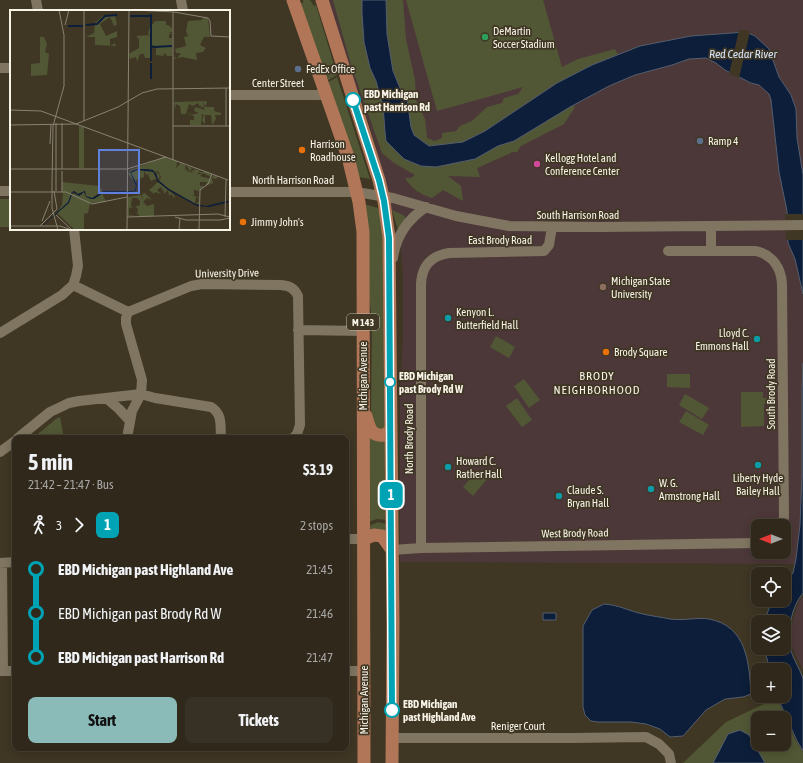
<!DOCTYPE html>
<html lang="en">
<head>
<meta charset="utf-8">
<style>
  :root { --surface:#2f281b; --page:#373024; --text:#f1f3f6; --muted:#a7a6a3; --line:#4a443a; --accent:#8bbbb9 }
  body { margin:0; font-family:"Asap Condensed",sans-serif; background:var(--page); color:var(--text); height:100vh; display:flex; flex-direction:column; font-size:15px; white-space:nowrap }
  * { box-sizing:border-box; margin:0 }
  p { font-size:13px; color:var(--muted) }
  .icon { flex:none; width:22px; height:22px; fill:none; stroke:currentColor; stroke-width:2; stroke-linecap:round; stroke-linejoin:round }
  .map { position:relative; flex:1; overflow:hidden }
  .drawer { position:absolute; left:12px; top:435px; width:337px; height:316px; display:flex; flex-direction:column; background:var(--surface); border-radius:8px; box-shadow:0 2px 10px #0003,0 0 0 1px var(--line) }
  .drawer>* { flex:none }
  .badge { padding:0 8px; border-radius:6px; font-size:14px; line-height:26px }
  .needle { width:26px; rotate:270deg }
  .tools { position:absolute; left:751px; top:519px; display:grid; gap:8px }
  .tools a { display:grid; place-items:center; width:40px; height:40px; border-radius:8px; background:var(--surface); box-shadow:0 2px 10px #0003,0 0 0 1px var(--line); font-size:20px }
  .map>.badge { position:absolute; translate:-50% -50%; box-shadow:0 0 0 2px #fff }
  .legs { display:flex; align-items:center; gap:6px; height:44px; padding:0 16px; font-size:13px }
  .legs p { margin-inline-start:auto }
  .head { display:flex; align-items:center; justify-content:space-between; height:68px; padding:0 16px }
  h1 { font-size:22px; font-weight:700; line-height:30px }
  .button { display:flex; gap:8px; margin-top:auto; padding:8px 16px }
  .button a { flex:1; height:46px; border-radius:8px; background:var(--accent); color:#111; font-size:16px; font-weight:700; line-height:46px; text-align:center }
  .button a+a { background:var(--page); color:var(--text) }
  ul { padding:0 16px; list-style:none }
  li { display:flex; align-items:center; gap:14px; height:44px; font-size:15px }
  li i { display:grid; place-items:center; width:6px; height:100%; margin:0 5px; background:currentColor }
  li i::after { content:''; width:10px; height:10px; margin:-5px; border:3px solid; border-radius:50%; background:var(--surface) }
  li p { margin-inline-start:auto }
  li:first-child i { background:linear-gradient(#0000 50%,currentColor 0) }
  li:last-child i { background:linear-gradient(currentColor 50%,#0000 0) }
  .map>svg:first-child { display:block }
  .education { fill:#4d3839; fill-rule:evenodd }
  .green { fill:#515734; fill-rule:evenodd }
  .water { fill:#0d1e3a; stroke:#545e6e }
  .pier { fill:#3f3624 }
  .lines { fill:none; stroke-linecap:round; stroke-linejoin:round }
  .minor { stroke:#7f7561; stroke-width:10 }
  .major { stroke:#b07657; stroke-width:13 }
  .line-1-casing { stroke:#fff; stroke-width:9 }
  .line-1 { stroke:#00a3b4; stroke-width:6 }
  .leisure-dot { fill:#2e9e5b; stroke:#3f3624; stroke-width:1.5 }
  .service-dot { fill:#5c6f8a; stroke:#3f3624; stroke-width:1.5 }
  .stop-1-dot { fill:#fff; stroke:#00a3b4; stroke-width:2 }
  .food-dot { fill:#e8710a; stroke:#3f3624; stroke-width:1.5 }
  .hotel-dot { fill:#d1479c; stroke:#3f3624; stroke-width:1.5 }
  .education-dot { fill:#8d6e63; stroke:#3f3624; stroke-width:1.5 }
  .culture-dot { fill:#0f9aa8; stroke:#3f3624; stroke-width:1.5 }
  .labels { text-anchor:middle; stroke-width:3.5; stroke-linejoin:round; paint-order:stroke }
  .shield { fill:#3f3624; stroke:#c1bbad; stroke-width:1 }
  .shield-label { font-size:10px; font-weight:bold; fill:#f9f4e8 }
  .poi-label { font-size:11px; fill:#f9f4e8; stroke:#3f3624; text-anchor:start }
  .street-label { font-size:11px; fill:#f9f4e8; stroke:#3f3624 }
  .stop-label { font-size:11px; font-weight:bold; fill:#f9f4e8; stroke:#3f3624; text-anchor:start }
  .water-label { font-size:12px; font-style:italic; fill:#d5e4fb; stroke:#3f3624 }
  .neighbourhood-label { font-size:12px; letter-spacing:1px; fill:#f9f4e8; stroke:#3f3624 }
  .inset-river { fill:none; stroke:#0d1e3a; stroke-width:2 }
  .inset-road { fill:none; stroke:#898272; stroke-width:1 }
  .view { fill:#5f80dd; fill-opacity:0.15; stroke:#5f80dd; stroke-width:2 }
  .inset-edge { fill:none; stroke:#f9f4e8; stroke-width:2 }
</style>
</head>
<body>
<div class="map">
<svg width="803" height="763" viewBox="0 0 803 763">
  <rect width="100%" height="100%" fill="#3f3624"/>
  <path class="education" d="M328,0H803V564L400,562V396L403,336V273L401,251L398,230L379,167L375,143L358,90L350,76ZM758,526H784V552H758Z
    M803,596V670L792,647L791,627L799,601Z"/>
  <path class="green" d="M303,0H310L314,6L316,5L337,75L327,81L302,11L301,3H303Z
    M333,0H362V13L364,42L370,68L376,81L381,99L383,105L385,132L395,151L404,159L421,166L436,167L475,159L498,146L514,141L572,105L575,107L564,124L521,146L517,152H511V153L477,168L480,177L448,176L461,186L463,201L443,190L432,198C420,194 413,190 405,178H411L415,175L394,163L382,153L351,65Z
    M386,0H403L406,39L415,80L416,100L425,119L427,138L435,141L442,138V133L456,131L460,126L472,121L487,107L502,103L504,98L518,94L523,87L437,111L406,0H543L562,67L578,59L615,49L618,55L592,65L557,83L485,131L463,142L429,146L414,135L411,127L405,94L400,88L393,71L387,34Z
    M337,77L370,179L359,177L327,83Z
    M0,199H11V227H0Z
    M364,204L378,208L383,222L387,426L382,430L376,428L371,419L372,321L368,289Z
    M392,210L403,215L407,219L398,230Z
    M496,336L515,347L509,358L490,347Z
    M667,374H690V388L667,387Z
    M524,379L540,400L529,408L514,386Z
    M741,392H763V398H770V404H764V426L741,427Z
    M685,394L709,408L702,419L679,405Z
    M517,398L532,420L522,427L506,406Z
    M686,411L709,425L703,435L679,422Z
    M60,417L64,438H33L56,419Z
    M369,436L387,440L388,520L377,519L368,522Z
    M477,471L487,479L473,496L463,487Z
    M378,522L387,524L386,531L380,529L370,530L369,526Z
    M777,698L796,741L803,752V763H683L726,722ZM758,718H784V744H758Z"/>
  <path class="water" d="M362,0H386L387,34L393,71L400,88L407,98L411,127L414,135L429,146L463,142L485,131L557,83L592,65L640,46L691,36L746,32L755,36L769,49L779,77L791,95L796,109L797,138L803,175V294L795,259L788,243L787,211L779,172L771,100L769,94L759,85L751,83L725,70L716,63L706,58L689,59L672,65L635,75L609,86L570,107L514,141L498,146L475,159L436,167L421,166L404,159L386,141L385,132L383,105L381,99L376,81L370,68L364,42L362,13Z
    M803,363V593C792,606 787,629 790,647C792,658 800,668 803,679V751L797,741L777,696H784V670H770L766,655V648H784V622H766V617L772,600H784V584L793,573L796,559L800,525L802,476V390Z
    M604,604C619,605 629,611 643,614C651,616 661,617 670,619C683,621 697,617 709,619C747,626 749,663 751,694L743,697L725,699L706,710L683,736L670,737L660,729L646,724L631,722H598L591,721L585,715L583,707V626L592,610Z
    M543,613H556V620H543Z
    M740,730L749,735L765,763H713L728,734Z"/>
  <path class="pier" d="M739,30H746L750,32L739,78L729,74Z
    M785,214H803V240H786Z"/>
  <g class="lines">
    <path class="minor" d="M36,0L38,11
      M181,0L183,11
      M0,68H11
      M229,95H326
      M0,191H11
      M229,192H356L393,198L456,216L509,226L600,227L803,225
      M711,226V251
      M668,251H756C772,255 781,267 782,284L784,517L782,526
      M393,258C396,236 408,219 426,207
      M73,285L128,312L191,286L202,284L281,285C290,286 294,288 298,296L300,425L297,434L293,438
      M298,330L363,331
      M0,333L62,295L73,285L76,276L78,266L74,229
      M106,398L119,409L130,421
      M18,438L50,412L69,403L79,401L141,394L155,398L211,407C223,414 220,426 221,438
      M127,438L132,411L141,394L142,380L126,324V318L128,312
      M0,452L15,441
      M346,539H364
      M421,548V284C422,266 430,256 449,253L544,251L549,245L552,227
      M392,550L421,548L758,543
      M0,563L15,562
      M2,563L3,671
      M0,671H15
      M346,671H364
      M393,738H572L646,737L659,744L669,754L671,763"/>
    <path class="major" d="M293,0L348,157L359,202L363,232L364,763
      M322,0L379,180L384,201L389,238L393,623L392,763
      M366,416C369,427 371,437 384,435L391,431
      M364,539L374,535L382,536L392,550"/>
  </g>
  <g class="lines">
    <g class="line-1-casing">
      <path id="line-1" d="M353,100L379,180L384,201L389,238L392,710"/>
    </g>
    <use href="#line-1" class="line-1"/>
  </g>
  <circle class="leisure-dot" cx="485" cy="37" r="4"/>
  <g class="service-dot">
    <circle cx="298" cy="69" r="4"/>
    <circle cx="700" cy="141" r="4"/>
  </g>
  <g class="stop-1-dot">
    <circle cx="353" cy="100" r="7"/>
    <circle cx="390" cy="382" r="5"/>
    <circle cx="392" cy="710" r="7"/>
  </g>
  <g class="food-dot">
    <circle cx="302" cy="150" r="4"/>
    <circle cx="243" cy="222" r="4"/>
    <circle cx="606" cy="352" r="4"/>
  </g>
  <circle class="hotel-dot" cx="537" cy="164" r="4"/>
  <circle class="education-dot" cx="603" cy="287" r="4"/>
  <g class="culture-dot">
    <circle cx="448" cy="318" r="4"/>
    <circle cx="757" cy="339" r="4"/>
    <circle cx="758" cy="465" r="4"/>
    <circle cx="448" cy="467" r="4"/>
    <circle cx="651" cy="489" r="4"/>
    <circle cx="559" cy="496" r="4"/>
  </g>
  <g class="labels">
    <rect class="shield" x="347" y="314" width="32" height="16" rx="3"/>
    <g class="shield-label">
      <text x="363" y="326">M 143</text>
    </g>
    <g class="poi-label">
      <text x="493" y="35">DeMartin<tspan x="493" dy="13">Soccer Stadium</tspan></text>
      <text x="306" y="73">FedEx Office</text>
      <text x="708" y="145">Ramp 4</text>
      <text x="310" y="148">Harrison<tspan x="310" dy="13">Roadhouse</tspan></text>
      <text x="545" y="162">Kellogg Hotel and<tspan x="545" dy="13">Conference Center</tspan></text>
      <text x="251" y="226">Jimmy John's</text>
      <text x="611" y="285">Michigan State<tspan x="611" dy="13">University</tspan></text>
      <text x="456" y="316">Kenyon L.<tspan x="456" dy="13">Butterfield Hall</tspan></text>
      <text x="749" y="337" text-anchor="end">Lloyd C.<tspan x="749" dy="13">Emmons Hall</tspan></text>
      <text x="614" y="356">Brody Square</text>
      <text x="456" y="465">Howard C.<tspan x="456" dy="13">Rather Hall</tspan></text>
      <text x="758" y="482" text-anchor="middle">Liberty Hyde<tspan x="758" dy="13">Bailey Hall</tspan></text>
      <text x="659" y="487">W. G.<tspan x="659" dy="13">Armstrong Hall</tspan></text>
      <text x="567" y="494">Claude S.<tspan x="567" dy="13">Bryan Hall</tspan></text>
    </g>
    <g class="street-label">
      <text x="278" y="87">Center Street</text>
      <text x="293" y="184">North Harrison Road</text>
      <text x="578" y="219">South Harrison Road</text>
      <text x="500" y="244">East Brody Road</text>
      <text transform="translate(227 273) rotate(-1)" y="4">University Drive</text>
      <text transform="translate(363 376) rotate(-90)" y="4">Michigan Avenue</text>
      <text transform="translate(771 394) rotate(-90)" y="4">South Brody Road</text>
      <text transform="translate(409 439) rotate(-90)" y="4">North Brody Road</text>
      <text transform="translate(575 533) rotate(-1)" y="4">West Brody Road</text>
      <text transform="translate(364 700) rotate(-90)" y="4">Michigan Avenue</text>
      <text x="518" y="730">Reniger Court</text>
    </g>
    <g class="stop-label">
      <text x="364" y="98">EBD Michigan<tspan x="364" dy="13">past Harrison Rd</tspan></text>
      <text x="399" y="380">EBD Michigan<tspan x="399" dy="13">past Brody Rd W</tspan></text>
      <text x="403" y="708">EBD Michigan<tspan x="403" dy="13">past Highland Ave</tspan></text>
    </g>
    <g class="water-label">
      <text x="743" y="58">Red Cedar River</text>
    </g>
    <g class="neighbourhood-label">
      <text x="597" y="380">BRODY<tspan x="597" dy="14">NEIGHBORHOOD</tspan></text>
    </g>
  </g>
  <g transform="translate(10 10)">
    <rect width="220" height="220" fill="#3f3624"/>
    <path d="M94,5H105L107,15L104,16L100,7L90,14L96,26L107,21V27L100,29V36L105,33L106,36L85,35V27H76L84,23L85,13ZM193,7L198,8L200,27H194L190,35L196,38L193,42L186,43L187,50L172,47L165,49L164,46L167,49L171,43H166L165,39L176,36L174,27L178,26L176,21L178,11L192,10ZM145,11H156V15L163,16H159L162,18V22H159L162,24H159V28H162V46H157L155,43L153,46L146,45V38L141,36L140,48H135L134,44H130L127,52L126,47L120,49L119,44L129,38V29L126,26L141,25L138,24L139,19ZM30,27H34L37,34L35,42L39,44L37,65L21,66V54L30,53ZM197,91L196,96L192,92L195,97H204V101L211,103V105H205L206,109L202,115L201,105H195V115L192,110L194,105L192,104L191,115H180V110H184V106L180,105L178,102L181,105L189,103L184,101L185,97L195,100L193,96L191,98V95L190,97L188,93L183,96L179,94L176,104H171L170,96L166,94L165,100L164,92ZM69,116L74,117V158H69ZM154,147L172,153L167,152L166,158L171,153L176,156L175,159L179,162L184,163L181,161L185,160L182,158L180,162L177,156L190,161L186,166L188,164H192L189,162H196L187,158L201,163H198L202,165L201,167L193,163L190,166L201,169L203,166H205L203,164L208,166L206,169L202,168L203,173L195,176L197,172H190V176H194L189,181L184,180V185H181L189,187V195L186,194L189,191L188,187H186L185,194L159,179L149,171L151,167L148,161H146L150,166L148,170L146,163L139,159L122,160L123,170L118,164L121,160ZM127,160H135L142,161L148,171L145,169L141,171L138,165L142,163L136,165L134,160V167L126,170V173L121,163ZM52,172L89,176L92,181L82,188L76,186L75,181L67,184L64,181L62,184L52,181ZM148,172L162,183L165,187L164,188L161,184L159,186L158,180L154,184L153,178V181L151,177L147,180L151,184L145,182L144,184L139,180ZM53,182L71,185L74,182L81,189L92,183L96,192L80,193L78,203L74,204V220H65L47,203L52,195ZM135,183L142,190L137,188L133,192L137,196L144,194V206H129V203L127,206L128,199L125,197L130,195V191L127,188H122L121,196L124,197L119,198V205H126L118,206V187L131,185L133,190L132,184Z" fill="#515734"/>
    <path d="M127,159H135L143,160L146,163L148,170L159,179L186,194L196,196L217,191L220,192L199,197L187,196L158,180L147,171L144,162L127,160L121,163L127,174L126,181L114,184L95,182L84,189H81L76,187L74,182L69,186L63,182L59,193L28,220L58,192L62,182L64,181L68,184L75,181L76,186L82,188L94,181H124L126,176L120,162Z" fill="#0d1e3a"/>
    <path class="inset-river" d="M141,4V36L144,37M120,6H141M76,15L87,14L95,6L107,5M58,16H73M144,37L162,36M141,51V36M141,69V53"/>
    <path class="inset-road" d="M123,0L164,2L198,8L200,11L201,26L220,27M163,2V150M55,15L59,0M216,78V116M0,100L31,101L218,170M74,111V0M0,115L66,114L108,97L132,83L147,79L220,78M163,116H220M40,134L41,114M0,159H117L156,147M52,159V113M46,181V113M0,182H56L82,194L117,187M52,182V161M46,205L62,220M117,207L208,204L220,207M165,207L176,210H210L220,208M215,207L216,170M32,211L40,191M0,216H50L59,219M30,216L47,199L44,181M48,220L42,198V173L43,116L54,76V25L49,0M117,220L119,0M169,220L170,208M189,220L190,180L198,174L202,164"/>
    <path class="view" d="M89,140H129V183H89Z"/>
    <rect width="220" height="220" class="inset-edge"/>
  </g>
</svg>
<div class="tools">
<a><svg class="needle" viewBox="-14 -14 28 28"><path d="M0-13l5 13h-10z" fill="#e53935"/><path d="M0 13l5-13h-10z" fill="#a7a6a3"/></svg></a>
<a><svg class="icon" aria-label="locate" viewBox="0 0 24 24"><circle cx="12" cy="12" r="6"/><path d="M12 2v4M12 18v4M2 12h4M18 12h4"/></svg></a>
<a><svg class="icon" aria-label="layers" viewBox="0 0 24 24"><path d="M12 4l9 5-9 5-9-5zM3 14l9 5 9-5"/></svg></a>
<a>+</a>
<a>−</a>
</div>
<b class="badge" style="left:391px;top:495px;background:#00a3b4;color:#fff">1</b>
<section class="drawer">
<div class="head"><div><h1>5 min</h1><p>21:42 – 21:47 · Bus</p></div><b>$3.19</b></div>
<div class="legs"><svg class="icon" aria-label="walk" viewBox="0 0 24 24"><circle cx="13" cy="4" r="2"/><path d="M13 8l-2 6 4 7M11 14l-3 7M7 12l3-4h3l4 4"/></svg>3<svg class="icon" aria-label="forward" viewBox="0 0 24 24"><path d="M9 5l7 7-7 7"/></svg><b class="badge" style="background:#00a3b4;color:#fff">1</b><p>2 stops</p></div>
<ul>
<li><i style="color:#00a3b4"></i><b>EBD Michigan past Highland Ave</b><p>21:45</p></li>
<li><i style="color:#00a3b4"></i><span>EBD Michigan past Brody Rd W</span><p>21:46</p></li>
<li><i style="color:#00a3b4"></i><b>EBD Michigan past Harrison Rd</b><p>21:47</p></li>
</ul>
<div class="button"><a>Start</a><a>Tickets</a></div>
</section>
</div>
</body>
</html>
